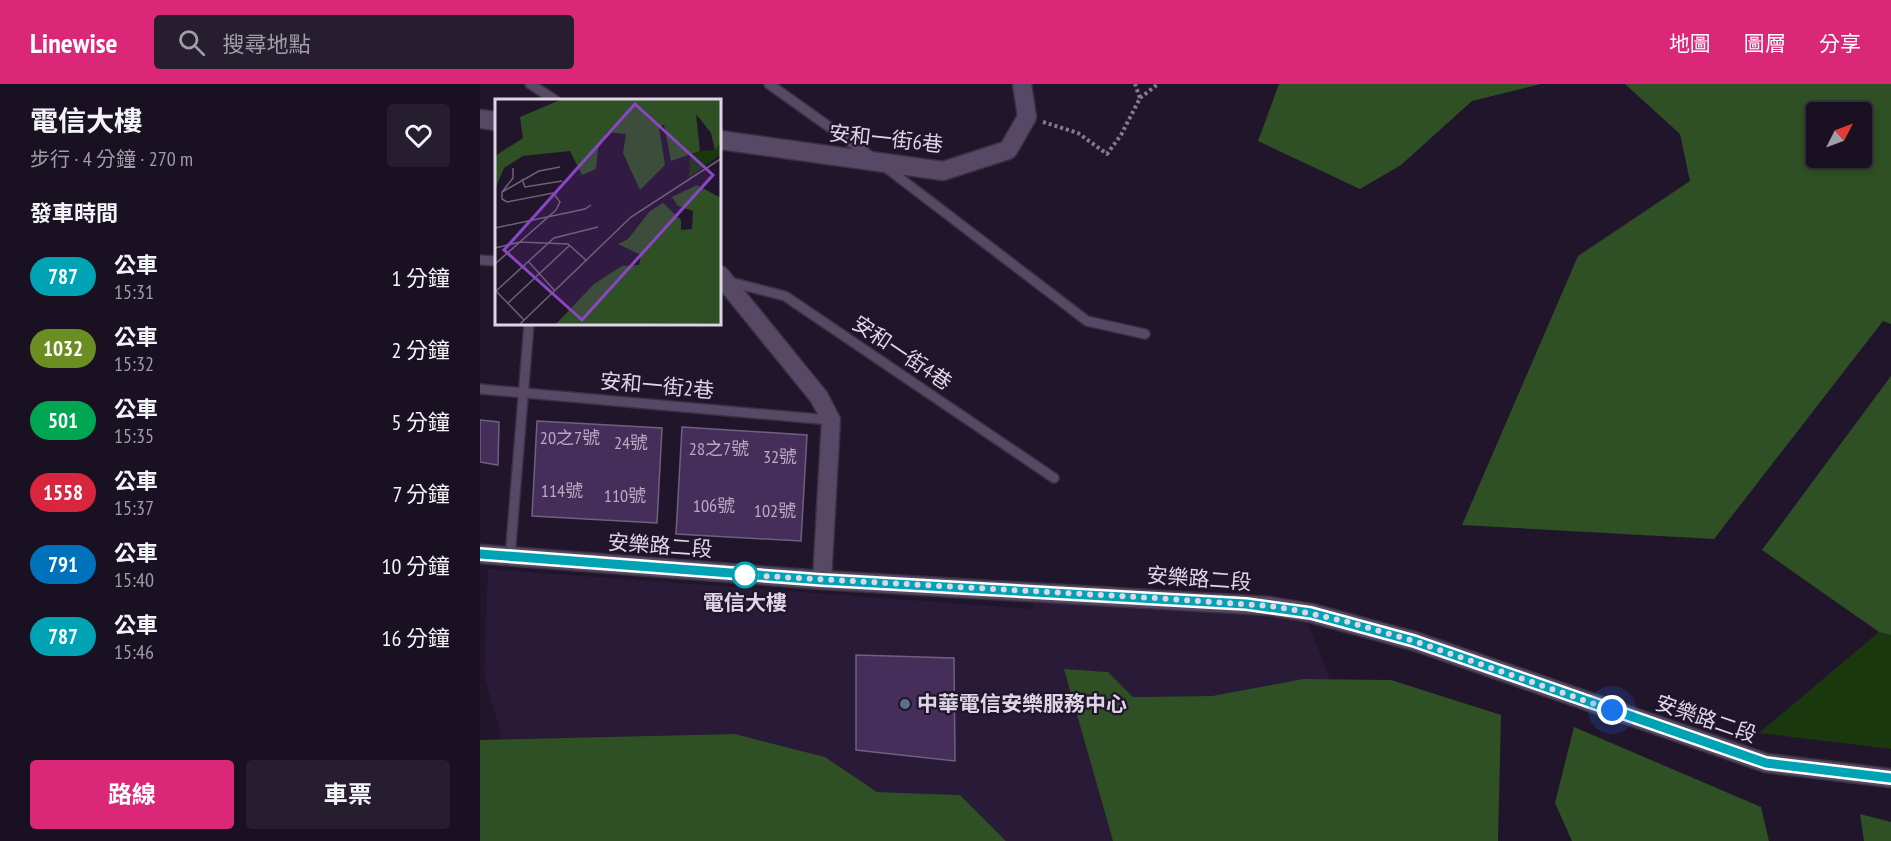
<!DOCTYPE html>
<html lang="zh-TW">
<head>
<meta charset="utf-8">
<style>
  :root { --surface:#191021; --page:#261e2e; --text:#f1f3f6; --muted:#9f9da5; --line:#37303f; --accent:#db2777 }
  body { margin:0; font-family:"PT Sans Narrow","Noto Sans TC",sans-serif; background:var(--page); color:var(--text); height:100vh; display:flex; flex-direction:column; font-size:22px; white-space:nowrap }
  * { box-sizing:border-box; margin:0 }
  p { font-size:20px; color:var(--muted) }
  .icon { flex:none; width:33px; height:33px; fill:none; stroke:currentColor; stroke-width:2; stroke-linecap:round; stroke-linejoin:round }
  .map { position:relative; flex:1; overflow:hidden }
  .panel { display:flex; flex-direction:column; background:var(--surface); width:480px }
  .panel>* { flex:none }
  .badge { padding:0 12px; border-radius:20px; font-size:21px; line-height:39px }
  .needle { width:39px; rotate:48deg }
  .controls { position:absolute; left:1326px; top:18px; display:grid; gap:12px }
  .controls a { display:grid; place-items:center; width:66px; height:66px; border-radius:6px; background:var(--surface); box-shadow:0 3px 9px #0003,0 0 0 2px var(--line); font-size:30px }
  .you { position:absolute; width:30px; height:30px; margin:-15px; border:4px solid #fff; border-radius:50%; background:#1a73e8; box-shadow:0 0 0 9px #1a73e833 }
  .map>.badge { position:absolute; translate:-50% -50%; box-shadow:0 0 0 3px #fff }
  h2 { padding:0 30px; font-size:22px; line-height:54px }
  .round { display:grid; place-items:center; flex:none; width:63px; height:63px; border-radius:6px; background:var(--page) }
  .summary { display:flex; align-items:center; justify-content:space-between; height:102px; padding:0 30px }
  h1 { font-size:28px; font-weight:700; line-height:45px }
  .primary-button { display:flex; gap:12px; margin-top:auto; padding:12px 30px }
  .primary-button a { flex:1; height:69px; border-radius:6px; background:var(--accent); color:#fff; font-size:24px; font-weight:700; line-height:69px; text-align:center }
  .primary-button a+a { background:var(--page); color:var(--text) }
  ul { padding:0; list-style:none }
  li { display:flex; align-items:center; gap:18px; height:72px; padding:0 30px }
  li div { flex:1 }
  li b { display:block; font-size:22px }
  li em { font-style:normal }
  li .badge { min-width:66px; font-weight:700; text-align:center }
  header { display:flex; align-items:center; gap:36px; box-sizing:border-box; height:84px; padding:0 30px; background:var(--accent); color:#fff }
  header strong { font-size:28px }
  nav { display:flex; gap:33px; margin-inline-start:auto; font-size:21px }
  .search { width:420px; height:54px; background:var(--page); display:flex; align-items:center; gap:15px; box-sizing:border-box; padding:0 21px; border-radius:6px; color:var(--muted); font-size:22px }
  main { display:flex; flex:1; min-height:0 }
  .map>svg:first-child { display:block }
  .built { fill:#291a37 }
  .green { fill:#19380e }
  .forest { fill:#2e5024; fill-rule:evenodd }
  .building { fill:#452e5a; stroke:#6f617e; stroke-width:1.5 }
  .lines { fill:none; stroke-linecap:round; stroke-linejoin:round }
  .lane-casing { stroke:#393142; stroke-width:12 }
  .street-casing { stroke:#393142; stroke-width:21 }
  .secondary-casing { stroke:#393142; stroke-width:21 }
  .path { stroke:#847b8e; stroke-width:4; stroke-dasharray:3 3; stroke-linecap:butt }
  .lane { stroke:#574965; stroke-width:9 }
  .street { stroke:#574965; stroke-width:18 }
  .secondary { stroke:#574965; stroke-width:18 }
  .line-casing { stroke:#fff; stroke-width:14 }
  .line { stroke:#00a3b4; stroke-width:9 }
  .walk { stroke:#ded6e6; stroke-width:6; stroke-dasharray:0 10.8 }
  .stop-dot { fill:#fff; stroke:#00a3b4; stroke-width:3 }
  .service-dot { fill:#5c6f8a; stroke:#21152c; stroke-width:2 }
  .labels { text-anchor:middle; stroke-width:4.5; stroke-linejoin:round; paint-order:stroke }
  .number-label { font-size:18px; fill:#b8acc3 }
  .street-label { font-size:21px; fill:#ded6e6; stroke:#21152c }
  .stop-label { font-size:21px; font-weight:bold; fill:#ded6e6; stroke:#21152c }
  .poi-label { font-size:21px; font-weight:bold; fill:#ded6e6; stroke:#21152c; text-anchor:start }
  .inset-road { fill:none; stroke:#6d6276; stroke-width:1.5 }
  .view { fill:#8a46c5; fill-opacity:0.15; stroke:#8a46c5; stroke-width:3 }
  .inset-edge { fill:none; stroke:#ded6e6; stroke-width:3 }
</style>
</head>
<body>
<header>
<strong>Linewise</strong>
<div class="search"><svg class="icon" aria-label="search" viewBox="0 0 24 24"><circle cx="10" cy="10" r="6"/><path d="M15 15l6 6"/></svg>搜尋地點</div>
<nav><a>地圖</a><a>圖層</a><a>分享</a></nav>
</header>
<main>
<section class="panel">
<div class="summary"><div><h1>電信大樓</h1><p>步行 · 4 分鐘 · 270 m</p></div><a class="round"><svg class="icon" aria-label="heart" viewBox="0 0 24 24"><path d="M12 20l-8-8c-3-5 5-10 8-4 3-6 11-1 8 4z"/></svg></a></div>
<h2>發車時間</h2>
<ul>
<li><span class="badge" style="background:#00a3b4;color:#fff">787</span><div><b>公車</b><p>15:31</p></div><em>1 分鐘</em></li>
<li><span class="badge" style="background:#6b8e23;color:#fff">1032</span><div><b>公車</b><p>15:32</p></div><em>2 分鐘</em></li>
<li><span class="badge" style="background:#00a651;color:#fff">501</span><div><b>公車</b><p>15:35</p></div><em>5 分鐘</em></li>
<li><span class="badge" style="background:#d7263d;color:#fff">1558</span><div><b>公車</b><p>15:37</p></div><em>7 分鐘</em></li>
<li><span class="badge" style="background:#0072bc;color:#fff">791</span><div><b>公車</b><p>15:40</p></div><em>10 分鐘</em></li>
<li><span class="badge" style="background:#00a3b4;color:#fff">787</span><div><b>公車</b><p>15:46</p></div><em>16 分鐘</em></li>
</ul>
<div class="primary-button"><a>路線</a><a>車票</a></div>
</section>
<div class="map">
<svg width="1411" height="757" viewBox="0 0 1411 757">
  <rect width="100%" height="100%" fill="#21152c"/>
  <path class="built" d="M8,485L553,525L554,508L825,532L850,595H823L732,612L653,613L628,588L585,586L633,757H526L480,711L397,708L345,673L255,650L22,655L4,591Z"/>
  <path class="green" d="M1399,548L1411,551V665L1279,649Z"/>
  <path class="forest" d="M799,0H1061L992,17L921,81L880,105L778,57Z
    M1145,0H1411V240L1403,237L1234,455L982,441L1098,172L1210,97L1200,50ZM1336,28H1382V74H1336Z
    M1411,292V551L1399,548L1282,466Z
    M584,585L628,588L653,613L732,612L823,595L911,596L1021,631L1018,757H633Z
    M1094,643L1281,723L1289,757H1092L1075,719Z
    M255,650L345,673L397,708L480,711L526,757H0V656Z
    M1380,730L1411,738V757H1384Z"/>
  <path class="building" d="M0,336L19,338L18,381L0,378Z
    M57,337L182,344L177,439L52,432Z
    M202,343L327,351L321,457L196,450Z
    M376,571L474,574L475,677L376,666Z"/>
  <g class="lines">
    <g class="lane-casing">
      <path id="lane" d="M50,0L75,16
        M289,0L393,74
        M404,82L607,237L665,250
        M0,176L16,177
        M250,198L305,212L574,394
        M0,305L350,336
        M30,473L49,240"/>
    </g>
    <g class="street-casing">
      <path id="street" d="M0,35L16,37
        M240,56L463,87L528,66L547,33L542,0
        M240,191L339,313L351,336L342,496"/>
    </g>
    <g class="secondary-casing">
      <path id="secondary" d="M0,470L342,496L789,522L831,529L934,557L1286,679L1411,694"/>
    </g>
    <path class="path" d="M660,14L678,0
      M563,38L598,49L627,70L641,51L660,14L655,0"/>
    <use href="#lane" class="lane"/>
    <use href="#street" class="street"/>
    <use href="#secondary" class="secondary"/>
  </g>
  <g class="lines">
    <g class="line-casing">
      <path id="line" d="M0,470L342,496L766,520L831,529L934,557L1286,679L1411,694"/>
    </g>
    <use href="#line" class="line"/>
    <path class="walk" d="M265,491L674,514L789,522L810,525L868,538L934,557L1132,626"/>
  </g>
  <circle class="stop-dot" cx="265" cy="491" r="12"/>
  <circle class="service-dot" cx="425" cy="620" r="6"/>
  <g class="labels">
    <g class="number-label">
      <text x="90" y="360">20之7號</text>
      <text x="151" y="365">24號</text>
      <text x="239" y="371">28之7號</text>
      <text x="300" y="379">32號</text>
      <text x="82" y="413">114號</text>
      <text x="145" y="418">110號</text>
      <text x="234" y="428">106號</text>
      <text x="295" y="433">102號</text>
    </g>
    <g class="street-label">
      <text transform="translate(406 55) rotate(6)" y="7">安和一街6巷</text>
      <text transform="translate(422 269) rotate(34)" y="7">安和一街4巷</text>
      <text transform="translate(177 302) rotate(5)" y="7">安和一街2巷</text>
      <text transform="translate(180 462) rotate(4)" y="7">安樂路二段</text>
      <text transform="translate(719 495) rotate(4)" y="7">安樂路二段</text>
      <text transform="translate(1226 635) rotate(19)" y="7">安樂路二段</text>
    </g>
    <g class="stop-label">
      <text x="265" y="526">電信大樓</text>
    </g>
    <g class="poi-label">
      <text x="437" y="627">中華電信安樂服務中心</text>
    </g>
  </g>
  <g transform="translate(15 15)">
    <rect width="226" height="226" fill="#21152c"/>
    <path d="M226,43V55L194,79L195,57L205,52L220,51Z" fill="#19380e"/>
    <path d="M65,1H226V43L220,51L216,34L201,15L205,52L176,62L169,26L164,28L170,66L145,91L128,54L131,35L112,33L103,50L101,70L87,76L75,52L28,57L9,69L0,90V57L28,39L25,18ZM202,86L226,99V224L60,226L99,185L127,167L144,166L146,156L123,145L133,140L155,112L168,104L186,121V131L197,130L198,112L183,107L177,98Z" fill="#2e5024"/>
    <path class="inset-road" d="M27,80L30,88L67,82M7,93L18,79V69M0,129L90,110L96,106M0,149L25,143L73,145L92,162M33,162L60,192M0,165L61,111L65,103L58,94L12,103L7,100V93L44,72L65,68M1,192L59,139L103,128M1,192L29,221M13,204L75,146M24,226L136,118L227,59"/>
    <path class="view" d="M140,5L218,76L87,221L9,151Z"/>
    <rect width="226" height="226" class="inset-edge"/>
  </g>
</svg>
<div class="controls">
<a><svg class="needle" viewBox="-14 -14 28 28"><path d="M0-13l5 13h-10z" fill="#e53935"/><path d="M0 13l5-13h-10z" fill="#9f9da5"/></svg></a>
</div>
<div class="you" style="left:1132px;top:626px"></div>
</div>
</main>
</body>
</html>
